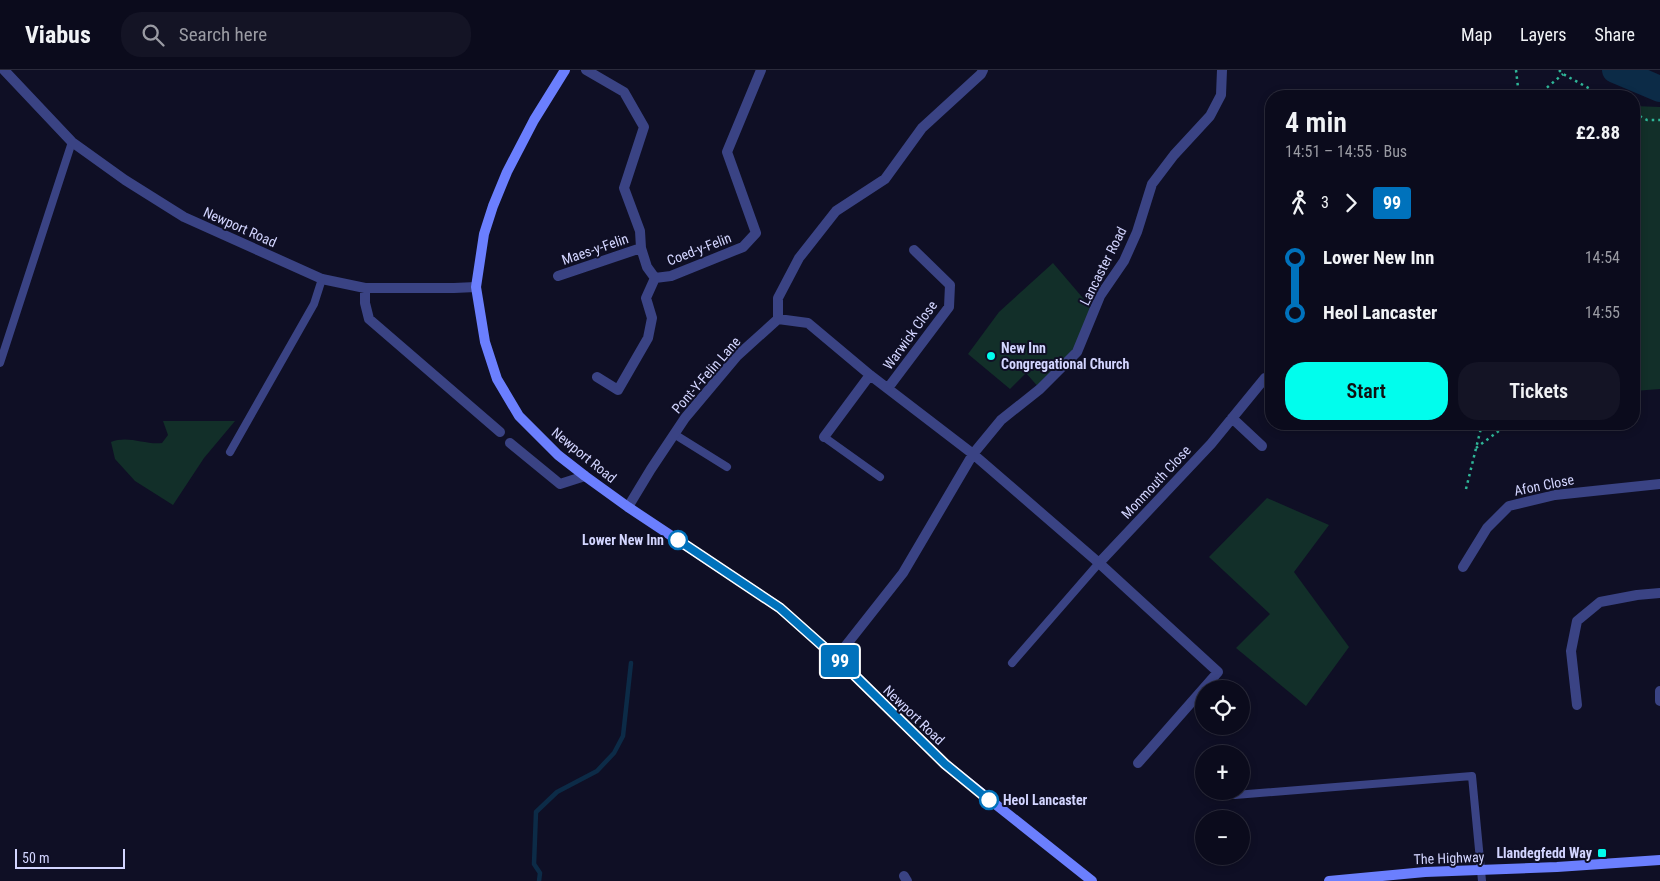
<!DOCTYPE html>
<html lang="en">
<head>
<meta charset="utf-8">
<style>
  :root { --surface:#0b0b1c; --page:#141425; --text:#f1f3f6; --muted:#9a9ba3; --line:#2b2b3b; --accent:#01fded }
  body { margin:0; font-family:"Roboto Condensed",sans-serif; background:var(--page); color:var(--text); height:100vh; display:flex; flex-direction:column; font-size:19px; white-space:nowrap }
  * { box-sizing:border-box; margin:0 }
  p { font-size:16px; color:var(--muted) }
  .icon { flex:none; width:28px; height:28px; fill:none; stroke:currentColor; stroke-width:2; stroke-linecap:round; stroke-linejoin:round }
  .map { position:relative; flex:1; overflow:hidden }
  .drawer { position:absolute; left:1265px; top:20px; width:375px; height:340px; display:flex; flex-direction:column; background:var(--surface); border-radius:20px; box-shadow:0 2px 8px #0003,0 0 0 1px var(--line) }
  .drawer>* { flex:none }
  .badge { padding:0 10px; border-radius:4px; font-size:18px; line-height:32px }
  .fabs { position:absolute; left:1195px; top:610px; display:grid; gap:10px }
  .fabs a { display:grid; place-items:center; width:55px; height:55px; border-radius:50%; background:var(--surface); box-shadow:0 2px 8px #0003,0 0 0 1px var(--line); font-size:25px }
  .scale { position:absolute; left:15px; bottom:12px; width:110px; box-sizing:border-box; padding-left:5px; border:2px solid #d3d5ff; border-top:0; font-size:14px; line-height:18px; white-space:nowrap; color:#d3d5ff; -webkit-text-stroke:4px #0f0f25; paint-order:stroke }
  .map>.badge { position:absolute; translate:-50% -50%; box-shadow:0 0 0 2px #fff }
  .legs { display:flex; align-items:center; gap:8px; height:55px; padding:0 20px; font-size:16px }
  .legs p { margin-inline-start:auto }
  .head { display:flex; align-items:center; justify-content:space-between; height:85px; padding:0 20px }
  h1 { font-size:28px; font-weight:600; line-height:38px }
  .primary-button { display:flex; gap:10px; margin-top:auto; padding:10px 20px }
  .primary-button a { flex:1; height:58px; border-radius:20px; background:var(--accent); color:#111; font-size:20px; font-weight:600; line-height:58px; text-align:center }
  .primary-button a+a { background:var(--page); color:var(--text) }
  ul { padding:0 20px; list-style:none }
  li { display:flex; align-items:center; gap:18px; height:55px; font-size:19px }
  li i { display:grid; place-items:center; width:8px; height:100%; margin:0 6px; background:currentColor }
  li i::after { content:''; width:12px; height:12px; margin:-6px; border:4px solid; border-radius:50%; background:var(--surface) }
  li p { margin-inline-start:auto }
  li:first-child i { background:linear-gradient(#0000 50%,currentColor 0) }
  li:last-child i { background:linear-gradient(currentColor 50%,#0000 0) }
  header { display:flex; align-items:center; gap:30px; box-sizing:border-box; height:70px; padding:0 25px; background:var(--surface); border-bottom:1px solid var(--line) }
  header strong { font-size:24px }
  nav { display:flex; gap:28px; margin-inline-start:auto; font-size:18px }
  .search { width:350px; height:45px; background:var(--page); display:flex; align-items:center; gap:12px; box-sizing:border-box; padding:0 18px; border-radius:20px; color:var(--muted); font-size:19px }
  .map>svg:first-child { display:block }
  .green { fill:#122f29 }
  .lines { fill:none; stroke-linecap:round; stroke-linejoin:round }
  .stream { stroke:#0c2b47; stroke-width:4.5 }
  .river { stroke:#0c2b47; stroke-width:26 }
  .path { stroke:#2fb698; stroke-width:2.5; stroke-dasharray:2.5 4; stroke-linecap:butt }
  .lane { stroke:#3a4384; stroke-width:8 }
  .street { stroke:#3a4384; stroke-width:10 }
  .secondary { stroke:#6b7ffe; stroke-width:10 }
  .line-1-casing { stroke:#fff; stroke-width:11 }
  .line-1 { stroke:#0072bc; stroke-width:8 }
  .poi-dot { fill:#01fded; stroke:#0f0f25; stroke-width:2 }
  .stop-1-dot { fill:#fff; stroke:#0072bc; stroke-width:2.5 }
  .labels { text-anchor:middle; stroke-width:4; stroke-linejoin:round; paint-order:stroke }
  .street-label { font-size:14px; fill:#d3d5ff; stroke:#0f0f25 }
  .poi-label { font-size:14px; font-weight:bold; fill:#d3d5ff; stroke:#0f0f25; text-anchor:start }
  .stop-label { font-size:14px; font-weight:bold; fill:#d3d5ff; stroke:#0f0f25; text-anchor:end }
</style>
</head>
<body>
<header>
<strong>Viabus</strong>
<div class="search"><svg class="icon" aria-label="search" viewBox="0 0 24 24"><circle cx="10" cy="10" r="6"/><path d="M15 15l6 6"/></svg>Search here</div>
<nav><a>Map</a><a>Layers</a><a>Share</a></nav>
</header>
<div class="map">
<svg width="1660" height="811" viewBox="0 0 1660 811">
  <rect width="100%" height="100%" fill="#0f0f25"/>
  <path class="green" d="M1634,36L1660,37V319L1634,321Z
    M1053,193L1094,241L1077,282L1040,319L1026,303L1010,319L968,284L999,242Z
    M163,351H235L204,388L173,435L135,411L115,389L111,372C128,365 145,375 162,373L168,365Z
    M1267,428L1329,455L1294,502L1349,577L1306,636L1236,578L1270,544L1209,487Z"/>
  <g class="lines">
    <path class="stream" d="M539,811L540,803L534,794L536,742L557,722L597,701L614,683L623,666L631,593"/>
    <path class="river" d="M1615,0L1660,19"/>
    <path class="path" d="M1516,0L1519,26
      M1559,0L1563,4L1603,26
      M1537,26L1563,4
      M1634,43L1647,50H1660
      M1476,378L1508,354
      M1466,419L1482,354"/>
    <path class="lane" d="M0,293L72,72
      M674,364L727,397
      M824,367L880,407
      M230,382L314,234L322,209
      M1012,593L1099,493
      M1235,725L1472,706L1482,811"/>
    <path class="street" d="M4,0L72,72L125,110L184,147L322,209L365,218H454L476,217
      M586,0L624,22L644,57L624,118L640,161L641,178L647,197L655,208
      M558,206L641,178
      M655,208L671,206L743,177L756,163L727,82L761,0
      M365,218V233L369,249L500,362
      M778,249L808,253L870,305L973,384L1099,493L1218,602L1138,693
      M597,307L618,320L648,268L652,248L646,228L655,208
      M888,318L949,237L950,215L914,180
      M1232,348L1262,376
      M824,367L870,305
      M510,373L560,414L585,406
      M628,437L651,399L685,348L737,286L778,249V228L799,188L836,141L885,109L922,58L981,4L983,0
      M1099,493L1211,374L1265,308
      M1463,497L1487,458L1509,436L1555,425L1660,414
      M836,588L903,503L973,384L1001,350L1040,319L1077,282L1100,226L1124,191L1137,162L1152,114L1174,85L1210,46L1221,25L1222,0
      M1660,621V631
      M1577,635L1571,581L1577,551L1600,532L1637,525L1660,523
      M904,806L907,811"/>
    <path class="secondary" d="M565,0L534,50L507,102L493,136L484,164L476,217L485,272L497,309L519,346L558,385L585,406L628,437L780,538L843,594L945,694L1092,811
      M1329,811L1425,802L1557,797L1660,790"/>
  </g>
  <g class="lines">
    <g class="line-1-casing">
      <path id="line-1" d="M678,470L780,538L843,594L945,694L989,730"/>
    </g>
    <use href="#line-1" class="line-1"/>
  </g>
  <g class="poi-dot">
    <circle cx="991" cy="286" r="5"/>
    <rect x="1597" y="778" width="10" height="10" rx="2.5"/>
  </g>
  <g class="stop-1-dot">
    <circle cx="678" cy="470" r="9"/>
    <circle cx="989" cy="730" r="9"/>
  </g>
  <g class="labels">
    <g class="street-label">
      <text transform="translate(240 157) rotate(24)" y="5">Newport Road</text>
      <text transform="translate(595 179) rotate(-19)" y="5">Maes-y-Felin</text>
      <text transform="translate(699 179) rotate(-21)" y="5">Coed-y-Felin</text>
      <text transform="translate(1103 196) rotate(-63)" y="5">Lancaster Road</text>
      <text transform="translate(910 265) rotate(-54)" y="5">Warwick Close</text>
      <text transform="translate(706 305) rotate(-49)" y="5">Pont-Y-Felin Lane</text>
      <text transform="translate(584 385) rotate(39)" y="5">Newport Road</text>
      <text transform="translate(1156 412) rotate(-47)" y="5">Monmouth Close</text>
      <text transform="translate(1544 415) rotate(-11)" y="5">Afon Close</text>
      <text transform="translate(914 645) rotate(44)" y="5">Newport Road</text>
      <text transform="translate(1449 788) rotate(-2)" y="5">The Highway</text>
    </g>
    <g class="poi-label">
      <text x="1001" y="283">New Inn<tspan x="1001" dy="16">Congregational Church</tspan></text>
      <text x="1592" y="788" text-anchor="end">Llandegfedd Way</text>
    </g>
    <g class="stop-label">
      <text x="664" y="475">Lower New Inn</text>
      <text x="1003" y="735" text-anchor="start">Heol Lancaster</text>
    </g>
  </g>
</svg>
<div class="fabs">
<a><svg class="icon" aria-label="locate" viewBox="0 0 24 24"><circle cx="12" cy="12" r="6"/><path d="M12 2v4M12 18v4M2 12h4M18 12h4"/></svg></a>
<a>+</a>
<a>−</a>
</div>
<div class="scale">50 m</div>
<b class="badge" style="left:840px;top:591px;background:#0072bc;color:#fff">99</b>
<section class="drawer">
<div class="head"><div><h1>4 min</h1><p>14:51 – 14:55 · Bus</p></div><b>£2.88</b></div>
<div class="legs"><svg class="icon" aria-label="walk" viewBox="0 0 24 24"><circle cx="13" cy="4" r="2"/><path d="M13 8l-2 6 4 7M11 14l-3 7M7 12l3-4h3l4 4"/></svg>3<svg class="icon" aria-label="forward" viewBox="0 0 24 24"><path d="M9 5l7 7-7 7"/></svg><b class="badge" style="background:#0072bc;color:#fff">99</b></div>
<ul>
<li><i style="color:#0072bc"></i><b>Lower New Inn</b><p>14:54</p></li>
<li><i style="color:#0072bc"></i><b>Heol Lancaster</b><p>14:55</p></li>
</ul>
<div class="primary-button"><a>Start</a><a>Tickets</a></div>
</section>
</div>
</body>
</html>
